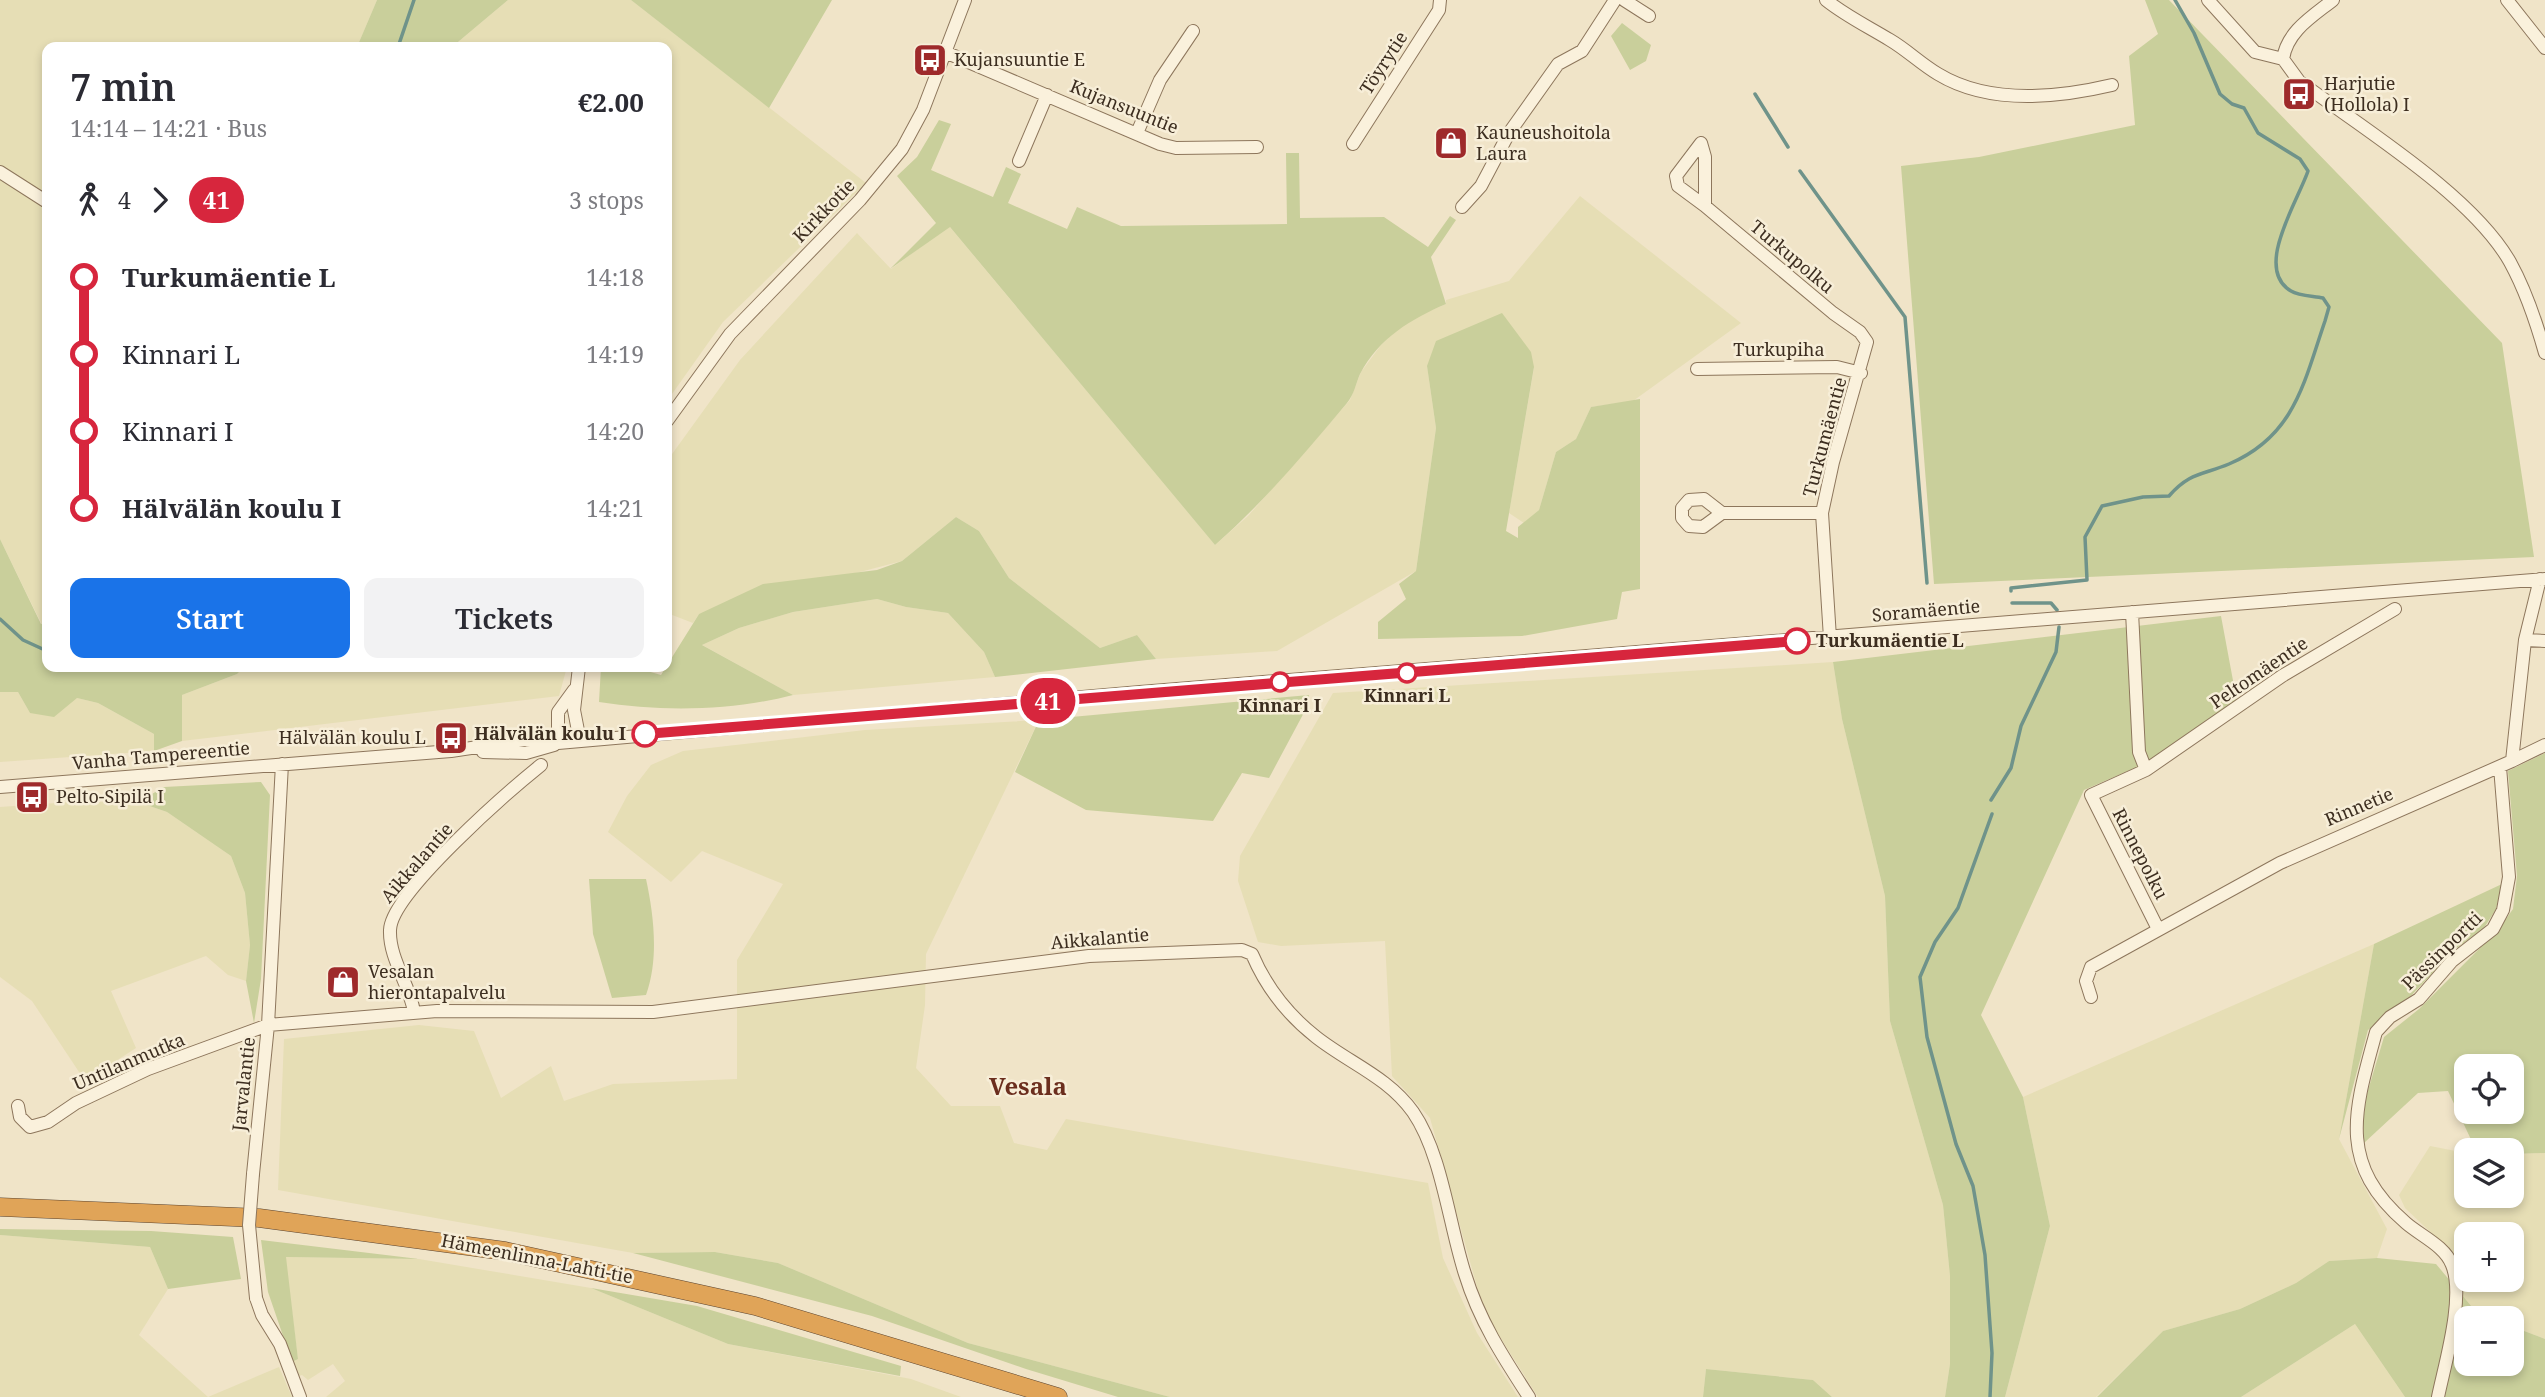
<!DOCTYPE html>
<html lang="en">
<head>
<meta charset="utf-8">
<style>
  :root { --surface:#fff; --page:#f2f2f3; --text:#2b2b33; --muted:#7c7c81; --accent:#1a73e8 }
  body { margin:0; font-family:"Noto Serif",serif; background:var(--page); color:var(--text); height:100vh; display:flex; flex-direction:column; font-size:26px; white-space:nowrap }
  * { box-sizing:border-box; margin:0 }
  p { font-size:23px; color:var(--muted) }
  .icon { flex:none; width:38px; height:38px; fill:none; stroke:currentColor; stroke-width:2; stroke-linecap:round; stroke-linejoin:round }
  .map { position:relative; flex:1; overflow:hidden }
  .drawer { position:absolute; left:42px; top:42px; width:630px; height:630px; display:flex; flex-direction:column; background:var(--surface); border-radius:14px; box-shadow:0 4px 10px #0003 }
  .drawer>* { flex:none }
  .badge { padding:0 14px; border-radius:23px; font-size:24px; line-height:46px }
  .controls { position:absolute; left:2454px; top:1054px; display:grid; gap:14px }
  .controls a { display:grid; place-items:center; width:70px; height:70px; border-radius:14px; background:var(--surface); box-shadow:0 4px 10px #0003; font-size:35px }
  .map>.badge { position:absolute; translate:-50% -50%; box-shadow:0 0 0 4px #fff }
  .legs { display:flex; align-items:center; gap:10px; height:77px; padding:0 28px; font-size:23px }
  .legs p { margin-inline-start:auto }
  .headline { display:flex; align-items:center; justify-content:space-between; height:119px; padding:0 28px }
  h1 { font-size:38px; font-weight:600; line-height:52px }
  .action { display:flex; gap:14px; margin-top:auto; padding:14px 28px }
  .action a { flex:1; height:80px; border-radius:14px; background:var(--accent); color:#fff; font-size:28px; font-weight:600; line-height:80px; text-align:center }
  .action a+a { background:var(--page); color:var(--text) }
  ul { padding:0 28px; list-style:none }
  li { display:flex; align-items:center; gap:24px; height:77px; font-size:26px }
  li i { display:grid; place-items:center; width:10px; height:100%; margin:0 9px; background:currentColor }
  li i::after { content:''; width:18px; height:18px; margin:-9px; border:5px solid; border-radius:50%; background:var(--surface) }
  li p { margin-inline-start:auto }
  li:first-child i { background:linear-gradient(#0000 50%,currentColor 0) }
  li:last-child i { background:linear-gradient(currentColor 50%,#0000 0) }
  .map>svg:first-child { display:block }
  .farmland { fill:#e6deb5; fill-rule:evenodd }
  .green { fill:#c9cf9b; fill-rule:evenodd }
  .lines { fill:none; stroke-linecap:round; stroke-linejoin:round }
  .stream { stroke:#6f938a; stroke-width:3.5 }
  .minor-casing { stroke:#8d765c; stroke-width:14 }
  .highway-casing { stroke:#5b4430; stroke-width:19 }
  .minor { stroke:#faf1dc; stroke-width:12 }
  .highway { stroke:#e0a458; stroke-width:18 }
  .minor-bridge-casing { stroke:#8d765c; stroke-width:14; stroke-linecap:butt }
  .minor-bridge { stroke:#faf1dc; stroke-width:12 }
  .line-1-casing { stroke:#fff; stroke-width:16 }
  .line-1 { stroke:#d7263d; stroke-width:10 }
  .stop-1-dot { fill:#fff; stroke:#d7263d; stroke-width:3.5 }
  .labels { text-anchor:middle; stroke-width:5; stroke-linejoin:round; paint-order:stroke }
  .poi-label { font-size:18px; fill:#3d2e20; stroke:#f7eed8; text-anchor:start }
  .street-label { font-size:18px; fill:#3d2e20; stroke:#f7eed8 }
  .stop-label { font-size:18px; font-weight:bold; fill:#3d2e20; stroke:#f7eed8 }
  .district-label { font-size:24px; font-weight:bold; fill:#6b2e1e; stroke:#f7eed8 }
</style>
</head>
<body>
<div class="map">
<svg width="2545" height="1397" viewBox="0 0 2545 1397">
  <rect width="100%" height="100%" fill="#f0e4c8"/>
  <path class="farmland" d="M0,0H377L357,47H47V623L42,625L0,539Z
    M508,0H631L866,183L723,322L667,401V47H452Z
    M1580,196L1741,323L1633,401L1591,407L1576,439L1556,452L1539,510L1524,523L1509,513L1534,368L1427,366L1436,428L1416,571L1277,651L1156,659L1137,635L1100,648L1009,578L979,531L956,517L902,561L699,614L693,623L667,613V461L740,360L857,233L891,269L949,226L1215,545L1248,516L1350,400L1361,372L1381,345L1408,320L1446,304V300L1509,281Z
    M877,599L906,607L948,613L984,652L995,677L793,695L697,642L702,645L739,628L793,612Z
    M1833,662L1842,719L1885,896L1890,1021L1943,1205L1950,1276V1364L1945,1397H1832L1813,1380L1706,1369L1703,1397H1538L1484,1312L1430,1118L1392,1076L1385,941L1281,946L1258,942L1238,881L1240,856L1333,693Z
    M244,667H567L559,696L182,741V695L237,674Z
    M0,692H18L30,713L77,698L98,703L154,734V751L0,762Z
    M1039,720L926,954L925,1005L916,1068L951,1106H1000L1014,1143L1047,1150L1066,1119L1428,1183L1443,1258L1477,1333L1518,1397H1170L968,1343L778,1263L715,1252L633,1253L278,1190L284,1039L419,1025L474,1031L501,1098L551,1066L564,1101L613,1084L737,1079V960L783,884L702,851L671,882L608,832L627,796L651,765L683,751L865,730Z
    M70,802H138L167,812L231,856L245,893L250,945L246,981L228,975L206,956L111,991L136,1048L85,1081L32,1001L0,977V807Z
    M2374,944L2339,1139L2387,1229L2377,1258L2329,1261L2296,1283L2240,1309L2163,1331L2096,1397H2005L2050,1226L2023,1097Z
    M2430,1146L2466,1153V1195H2511V1154L2545,1153V1339L2511,1326V1318H2488L2477,1313L2460,1293L2462,1262L2405,1208L2399,1195ZM2466,1234H2511V1279H2466Z
    M0,1235L150,1247L168,1289L139,1335L208,1397L279,1367L292,1397H0Z
    M285,1257L419,1259L591,1288L728,1344L911,1379L961,1397H326L345,1381L333,1364L308,1380L302,1375L296,1377L292,1362L298,1359Z
    M2355,1324L2405,1397H2241Z"/>
  <path class="green" d="M377,0H508L452,47H357Z
    M631,0H832L769,108Z
    M2145,0H2169L2502,343L2534,557L1934,584L1901,166L1979,157L2135,125L2129,56L2158,34Z
    M1622,23L1651,45L1646,61L1630,70L1611,36Z
    M939,120L951,124L931,170L993,197L1006,167L1021,174L1008,203L1067,229L1077,207L1121,226L1287,224L1286,153H1299L1300,218L1384,217L1428,247L1450,216L1456,220L1431,257L1446,304C1411,319 1379,338 1360,374C1356,383 1354,395 1347,403C1306,452 1263,503 1215,545L950,227L890,269L936,223L897,176L917,157Z
    M1502,313L1531,352L1534,367L1506,531L1518,538V527L1539,510L1556,452L1576,439L1591,407L1640,399V589L1622,592L1617,619L1522,636L1378,639V622L1406,599L1399,584L1416,571L1436,428L1427,366L1436,341Z
    M956,517L979,531L1009,578L1100,648L1137,635L1156,659L995,677L984,652L948,613L906,607L877,599L793,612L739,628L702,645L793,695C731,711 662,712 599,702L601,667H633L661,675L699,614L763,584L877,570L902,561Z
    M0,539L41,624L47,623V667H244L237,674L182,695V741L154,751V734L98,703L77,698L54,717L30,713L18,692H0Z
    M2221,616L2237,702L2151,761L2084,790L1981,1015L2023,1097L2050,1226L2005,1397H1945L1950,1364V1276L1943,1205L1890,1021L1885,896L1842,719L1833,662Z
    M1309,695L1307,707L1269,778L1242,773L1213,821L1086,810L1015,772L1039,720Z
    M2545,753V1153L2511,1154V1150H2476L2448,1091L2418,1093L2364,1143L2363,1123L2366,1097L2384,1037L2419,1009L2498,930L2513,909L2517,876L2508,771ZM2466,1066H2511V1111H2466Z
    M261,782L270,795L261,979L254,1023L246,981L250,945L245,893L231,856L167,812L138,802L164,787Z
    M589,879H646C654,916 659,959 646,995L612,998L593,934Z
    M2502,884L2496,909L2484,928L2454,950L2410,997L2368,1030L2339,1139L2374,944Z
    M0,1229L151,1231L233,1237L241,1279L168,1289L150,1247L0,1235Z
    M261,1240L419,1259L286,1257L298,1359L292,1362L268,1292Z
    M715,1252L778,1263L968,1343L1170,1397H1118L1026,1369L872,1316L633,1253Z
    M2377,1258L2436,1264L2477,1313L2488,1318H2466V1363H2511V1326L2545,1339V1397H2405L2355,1324L2241,1397H2097L2163,1331L2240,1309L2296,1283L2329,1261Z
    M591,1288L697,1306L901,1366L900,1376L728,1344Z
    M1706,1369L1813,1380L1832,1397H1703Z"/>
  <g class="lines">
    <path class="stream" d="M398,47L414,0
      M1755,94L1788,147
      M1800,171L1905,317L1927,583
      M2011,591V588L2087,580L2085,537L2102,506L2143,497L2169,496C2190,472 2203,475 2229,464C2295,436 2304,382 2325,321L2329,307L2323,298C2314,296 2299,296 2291,291C2253,269 2298,201 2308,171L2300,159L2258,133L2244,108L2232,104L2220,94L2194,33L2175,0
      M2012,603H2051L2057,610
      M0,619L23,640L47,651
      M97,667H108
      M1991,800L2011,768L2021,726L2056,652L2059,627
      M1990,1397L1992,1353L1985,1255L1973,1186L1956,1144L1927,1037L1920,977L1935,942L1958,908L1992,814"/>
    <g class="minor-casing">
      <path id="minor" d="M1624,0L1649,16
        M1826,0C1846,16 1867,26 1890,40C1907,50 1921,64 1938,74C1989,105 2057,98 2112,85
        M2208,0L2255,52L2283,59
        M2507,0L2545,48
        M945,52L1160,144L1176,148L1257,147
        M2283,59L2299,81C2362,128 2472,195 2510,262C2526,291 2536,321 2545,353
        M2283,59C2287,31 2313,16 2333,0
        M1137,133L1160,80L1193,31
        M1353,144L1439,10L1440,0
        M1019,161L1047,95
        M0,172L47,202
        M1705,206L1678,186L1676,176L1701,143L1705,157V206L1833,313L1860,332L1867,342L1833,462L1822,513L1830,638
        M1462,207L1481,186L1509,133L1558,64L1582,51L1615,0
        M1697,369L1837,367L1861,373
        M667,421L730,334L860,200L902,149L923,110L965,0
        M1722,513L1703,527L1689,526L1682,518V508L1689,500L1704,499L1722,513H1822
        M2132,612L2139,752L2146,770
        M2525,640L2545,641
        M579,667L574,710L580,741
        M558,743V712L574,690
        M483,752L526,753L554,745
        M2512,761L2545,745
        M0,787L451,751L525,740L558,743L1140,692L2545,579
        M2158,929L2091,795L2146,770L2282,676L2395,609
        M2091,997L2086,981L2091,967L2280,863L2512,761L2525,640L2540,579
        M414,1012C410,985 389,959 390,930C391,893 510,790 541,765
        M18,1106L20,1117L30,1127L48,1122L76,1103L148,1069L268,1025L437,1011L653,1012L1089,956L1242,950L1252,954C1266,987 1288,1015 1316,1037C1349,1063 1388,1077 1413,1112C1442,1154 1449,1225 1465,1274C1479,1320 1503,1357 1529,1397
        M253,1174L268,1025L282,764
        M256,1298L262,1315L280,1344L300,1397
        M2438,1397C2445,1363 2465,1297 2452,1265C2445,1246 2421,1236 2406,1223C2336,1163 2355,1109 2376,1032L2390,1017L2419,999L2452,961L2493,929L2503,910L2509,877L2500,767"/>
    </g>
    <g class="highway-casing">
      <path id="highway" d="M0,1207L259,1218L505,1251L755,1306L1058,1397"/>
    </g>
    <use href="#minor" class="minor"/>
    <use href="#highway" class="highway"/>
    <g class="minor-bridge-casing">
      <path id="minor-bridge" d="M253,1174L249,1225L256,1298"/>
    </g>
    <use href="#minor-bridge" class="minor-bridge"/>
  </g>
  <g class="lines">
    <g class="line-1-casing">
      <path id="line-1" d="M645,734L1797,641"/>
    </g>
    <use href="#line-1" class="line-1"/>
  </g>
  <defs>
    <g id="bus-square" transform="scale(1.75)"><rect x="-9" y="-9" width="18" height="18" rx="4" fill="#9e2a2b" stroke="#f7eed8"/><path d="M-5-6H5V4H4V6H2V4H-2V6H-4V4H-5ZM-3.5-4V0h7V-4ZM-3.5 1.2v1.5H-2V1.2ZM2 1.2v1.5H3.5V1.2Z" fill="#fff"/></g>
    <g id="shop-square" transform="scale(1.75)"><rect x="-9" y="-9" width="18" height="18" rx="4" fill="#9e2a2b" stroke="#f7eed8"/><path d="M-5-2.5h2.3a2.7 3.5 0 0 1 5.4 0H5L5.5 6h-11ZM-1.5-2.5h3a1.5 2.3 0 0 0-3 0Z" fill="#fff"/></g>
  </defs>
  <g fill-rule="evenodd">
    <use href="#bus-square" x="930" y="60"/>
    <use href="#bus-square" x="2299" y="94"/>
    <use href="#shop-square" x="1451" y="143"/>
    <use href="#bus-square" x="451" y="738"/>
    <use href="#bus-square" x="32" y="797"/>
    <use href="#shop-square" x="343" y="982"/>
  </g>
  <g class="stop-1-dot">
    <circle cx="1797" cy="641" r="12"/>
    <circle cx="1407" cy="673" r="9"/>
    <circle cx="1280" cy="682" r="9"/>
    <circle cx="645" cy="734" r="12"/>
  </g>
  <g class="labels">
    <g class="poi-label">
      <text x="954" y="66">Kujansuuntie E</text>
      <text x="2324" y="90">Harjutie<tspan x="2324" dy="21">(Hollola) I</tspan></text>
      <text x="1476" y="139">Kauneushoitola<tspan x="1476" dy="21">Laura</tspan></text>
      <text x="426" y="744" text-anchor="end">Hälvälän koulu L</text>
      <text x="56" y="803">Pelto-Sipilä I</text>
      <text x="368" y="978">Vesalan<tspan x="368" dy="21">hierontapalvelu</tspan></text>
    </g>
    <g class="street-label">
      <text transform="translate(1384 63) rotate(-57)" y="6">Töyrytie</text>
      <text transform="translate(1124 107) rotate(22)" y="6">Kujansuuntie</text>
      <text transform="translate(824 211) rotate(-46)" y="6">Kirkkotie</text>
      <text transform="translate(1792 257) rotate(40)" y="6">Turkupolku</text>
      <text x="1779" y="356">Turkupiha</text>
      <text transform="translate(1825 437) rotate(-75)" y="6">Turkumäentie</text>
      <text transform="translate(1926 611) rotate(-5)" y="6">Soramäentie</text>
      <text transform="translate(2259 673) rotate(-34)" y="6">Peltomäentie</text>
      <text transform="translate(161 756) rotate(-5)" y="6">Vanha Tampereentie</text>
      <text transform="translate(2359 807) rotate(-23)" y="6">Rinnetie</text>
      <text transform="translate(2140 854) rotate(63)" y="6">Rinnepolku</text>
      <text transform="translate(417 863) rotate(-49)" y="6">Aikkalantie</text>
      <text transform="translate(1100 939) rotate(-5)" y="6">Aikkalantie</text>
      <text transform="translate(2442 951) rotate(-44)" y="6">Pässinportti</text>
      <text transform="translate(129 1062) rotate(-23)" y="6">Untilanmutka</text>
      <text transform="translate(244 1084) rotate(-84)" y="6">Jarvalantie</text>
      <text transform="translate(537 1259) rotate(11)" y="6">Hämeenlinna-Lahti-tie</text>
    </g>
    <g class="stop-label">
      <text x="1816" y="647" text-anchor="start">Turkumäentie L</text>
      <text x="1407" y="702">Kinnari L</text>
      <text x="1280" y="712">Kinnari I</text>
      <text x="626" y="740" text-anchor="end">Hälvälän koulu I</text>
    </g>
    <g class="district-label">
      <text x="1028" y="1095">Vesala</text>
    </g>
  </g>
</svg>
<div class="controls">
<a><svg class="icon" aria-label="locate" viewBox="0 0 24 24"><circle cx="12" cy="12" r="6"/><path d="M12 2v4M12 18v4M2 12h4M18 12h4"/></svg></a>
<a><svg class="icon" aria-label="layers" viewBox="0 0 24 24"><path d="M12 4l9 5-9 5-9-5zM3 14l9 5 9-5"/></svg></a>
<a>+</a>
<a>−</a>
</div>
<b class="badge" style="left:1048px;top:701px;background:#d7263d;color:#fff">41</b>
<section class="drawer">
<div class="headline"><div><h1>7 min</h1><p>14:14 – 14:21 · Bus</p></div><b>€2.00</b></div>
<div class="legs"><svg class="icon" aria-label="walk" viewBox="0 0 24 24"><circle cx="13" cy="4" r="2"/><path d="M13 8l-2 6 4 7M11 14l-3 7M7 12l3-4h3l4 4"/></svg>4<svg class="icon" aria-label="forward" viewBox="0 0 24 24"><path d="M9 5l7 7-7 7"/></svg><b class="badge" style="background:#d7263d;color:#fff">41</b><p>3 stops</p></div>
<ul>
<li><i style="color:#d7263d"></i><b>Turkumäentie L</b><p>14:18</p></li>
<li><i style="color:#d7263d"></i><span>Kinnari L</span><p>14:19</p></li>
<li><i style="color:#d7263d"></i><span>Kinnari I</span><p>14:20</p></li>
<li><i style="color:#d7263d"></i><b>Hälvälän koulu I</b><p>14:21</p></li>
</ul>
<div class="action"><a>Start</a><a>Tickets</a></div>
</section>
</div>
</body>
</html>
